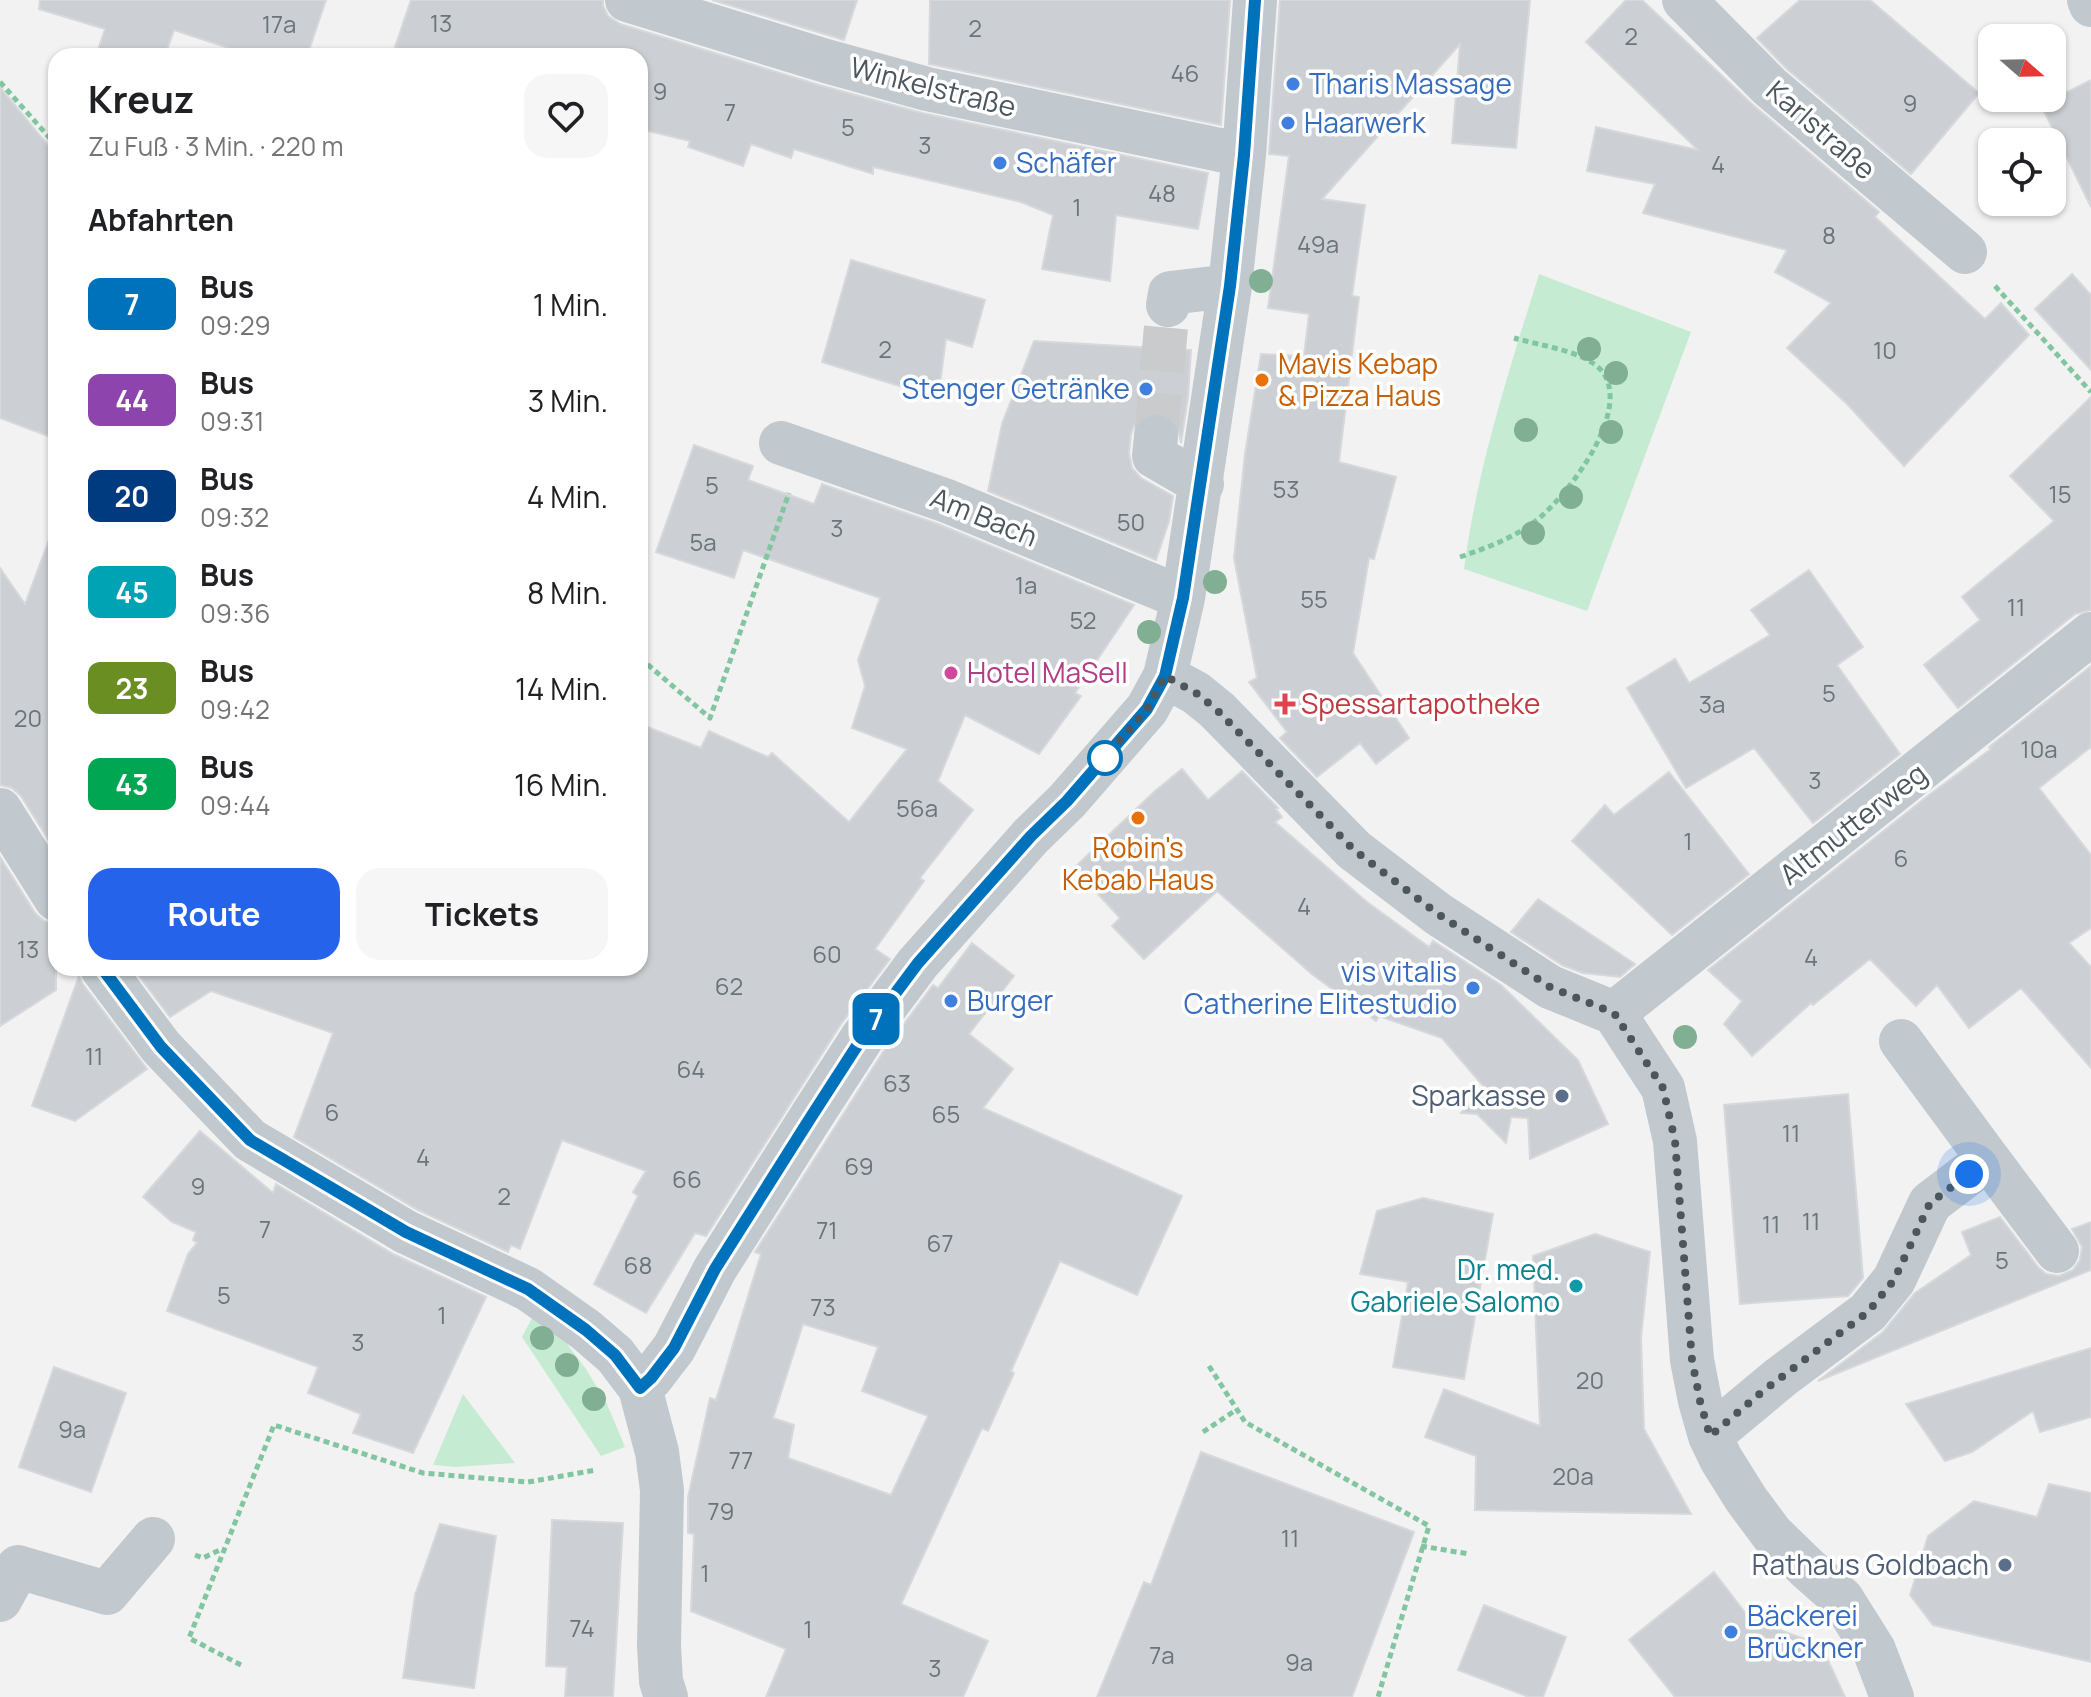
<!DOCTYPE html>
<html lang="de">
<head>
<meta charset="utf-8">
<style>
  :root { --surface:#fff; --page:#f6f6f6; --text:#202124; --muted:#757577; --accent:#2563eb }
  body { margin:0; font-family:Manrope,sans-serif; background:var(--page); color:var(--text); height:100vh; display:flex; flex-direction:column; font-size:30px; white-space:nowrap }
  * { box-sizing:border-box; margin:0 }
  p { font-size:26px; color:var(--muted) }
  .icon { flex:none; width:44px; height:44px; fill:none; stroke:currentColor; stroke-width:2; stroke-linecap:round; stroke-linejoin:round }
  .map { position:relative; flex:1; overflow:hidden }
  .drawer { position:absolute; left:48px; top:48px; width:600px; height:928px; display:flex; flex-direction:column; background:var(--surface); border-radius:24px; box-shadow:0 2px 6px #0004 }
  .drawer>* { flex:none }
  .badge { padding:0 16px; border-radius:12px; font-size:28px; line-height:52px }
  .needle { width:52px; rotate:110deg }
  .buttons { position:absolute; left:1978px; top:24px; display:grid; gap:16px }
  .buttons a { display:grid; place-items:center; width:88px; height:88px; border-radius:16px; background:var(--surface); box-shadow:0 2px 6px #0004; font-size:40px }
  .you { position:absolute; width:40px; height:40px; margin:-20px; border:6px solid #fff; border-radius:50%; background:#1a73e8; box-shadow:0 0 0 12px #1a73e833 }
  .map>.badge { position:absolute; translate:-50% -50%; box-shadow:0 0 0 4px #fff }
  h2 { padding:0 40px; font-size:30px; line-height:72px }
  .round { display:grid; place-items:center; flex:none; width:84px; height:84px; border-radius:24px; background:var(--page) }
  .head { display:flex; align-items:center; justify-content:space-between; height:136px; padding:0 40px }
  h1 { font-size:38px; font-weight:700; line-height:60px }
  .primary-button { display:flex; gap:16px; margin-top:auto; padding:16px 40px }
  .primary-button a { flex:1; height:92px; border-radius:24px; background:var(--accent); color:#fff; font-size:32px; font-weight:700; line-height:92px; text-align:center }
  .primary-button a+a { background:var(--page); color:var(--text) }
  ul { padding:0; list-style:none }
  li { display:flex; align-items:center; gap:24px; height:96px; padding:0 40px }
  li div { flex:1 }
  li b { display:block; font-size:30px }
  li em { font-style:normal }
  li .badge { min-width:88px; font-weight:700; text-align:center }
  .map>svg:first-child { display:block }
  .green { fill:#c5ecd2 }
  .building { fill:#cccfd3; stroke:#d6d8dc; stroke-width:2; fill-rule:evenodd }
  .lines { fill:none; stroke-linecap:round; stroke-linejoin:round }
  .minor-tunnel { stroke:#c9cbcd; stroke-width:44; stroke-dasharray:44 22; stroke-linecap:butt }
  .path { stroke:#81c6a0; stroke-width:5; stroke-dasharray:6 4; stroke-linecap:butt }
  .minor { stroke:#c1c9ce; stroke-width:44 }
  .tree { fill:#80af94 }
  .line-casing { stroke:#fff; stroke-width:18 }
  .line { stroke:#0072bc; stroke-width:12 }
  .walk { stroke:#4b565d; stroke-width:8; stroke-dasharray:0 14.4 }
  .shop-dot { fill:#3f7fe0; stroke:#fff; stroke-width:3 }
  .food-dot { fill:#e8710a; stroke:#fff; stroke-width:3 }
  .hotel-dot { fill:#d1479c; stroke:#fff; stroke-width:3 }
  .health-dot { fill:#e0444e; stroke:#fff; stroke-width:3 }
  .stop-dot { fill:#fff; stroke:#0072bc; stroke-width:4 }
  .service-dot { fill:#5c6f8a; stroke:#fff; stroke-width:3 }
  .culture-dot { fill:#0f9aa8; stroke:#fff; stroke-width:3 }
  .labels { text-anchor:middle; stroke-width:7; stroke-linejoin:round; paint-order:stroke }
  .number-label { font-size:24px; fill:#6b747a }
  .shop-label { font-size:28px; fill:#366cbe; stroke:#fff; text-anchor:start }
  .street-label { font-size:28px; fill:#4b565d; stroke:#fff }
  .food-label { font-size:28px; fill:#c56008; stroke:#fff; text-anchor:start }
  .hotel-label { font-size:28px; fill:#b23c85; stroke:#fff; text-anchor:start }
  .health-label { font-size:28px; fill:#be3a42; stroke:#fff; text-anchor:start }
  .service-label { font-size:28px; fill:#4e5e75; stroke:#fff; text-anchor:end }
  .culture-label { font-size:28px; fill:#0d838f; stroke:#fff; text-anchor:end }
</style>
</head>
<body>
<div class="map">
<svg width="2091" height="1697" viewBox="0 0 2091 1697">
  <rect width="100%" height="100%" fill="#f3f2f2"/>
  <path class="green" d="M1539,274L1691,332L1587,611L1464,569C1477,468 1509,371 1539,274Z
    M533,1316L561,1336L586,1369L607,1404L625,1447L601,1456L522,1337Z
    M463,1394L515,1463L456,1467L433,1465Z"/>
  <path class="building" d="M40,0H326L307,56H253L174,30L165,56H96L105,29L39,9Z
    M411,0H603V6L608,16L620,24L819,85L922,113L1208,173L1198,229L1116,215L1110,281L1042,269L1053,215L1021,202L873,167V174L794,149L791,158L751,144L743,166L688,147L690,141L640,129V56H421L395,47Z
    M712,0H857L844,40Z
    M930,0H1230L1221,125L929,64Z
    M1280,0H1530L1516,148L1452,143L1460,44L1322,199L1365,205L1352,296L1359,297L1339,462L1396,477L1374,559L1369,558L1353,653L1409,738L1376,764L1360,743L1317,777L1280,738L1287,732L1249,682L1257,678L1234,558L1245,454L1261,354L1304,356L1309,314L1268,308L1289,156L1269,154Z
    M1626,0H1642L1753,105L1879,212L1875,217L1985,319L2001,303L2029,335L1904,466L1848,405L1787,348L1831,303L1775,272L1787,250L1643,213L1655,184L1587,171L1596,127L1698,150L1586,42Z
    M1800,0H1870L1979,93L1911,174L1786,68L1757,38Z
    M2091,80V207L2041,105Z
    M0,87L56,155V439L0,418Z
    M851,260L985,300L972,347L946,339L938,398L822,362Z
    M2072,274L2091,295V370L2035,309Z
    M1034,341L1191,350L1188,397L1181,443L1178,426L1170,416L1159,412L1145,415L1135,423L1131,434L1129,453L1132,468L1141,478L1173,496L1169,521L1156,560L988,491L1002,424Z
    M2091,397V610L2075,614L1958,708L1924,665L1980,620L1962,597L2054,521L2010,476Z
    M694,445L753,466L748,480L814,504L822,484L938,524L1134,605L1075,693L1081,696L1039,754L965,715L938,781L973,810L920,878L924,881L875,949L890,959L841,1024L706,1236L695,1233L646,1313L594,1284L638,1196L633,1192L646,1171L562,1140L520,1249L511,1245L508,1252L418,1210L294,1137L333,1033L211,991L170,1017L133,968H640V724L701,748L709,731L768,757L772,753L849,822L907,749L852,728L865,686L858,660L880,598L743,550L734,578L656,552Z
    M52,532L56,533V852L21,796L12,788L0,785V568L25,604Z
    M1809,570L1863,647L1837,665L1900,754L1813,823L1754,748L1686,788L1627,688L1675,659L1689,683L1770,635L1751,610Z
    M2091,666V747L2039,788L2091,855V928L2069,943L2091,967V1068L2021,988L1969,1028L1937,985L1916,1006L1870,959L1813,1005L1811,1003L1752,1056L1724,1024L1742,1001L1708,970L1929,795L1991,749L1989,747Z
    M1182,769L1208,800L1242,771L1278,808L1276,809L1282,817L1275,822L1367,902L1429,947L1433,941L1501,985L1578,1060L1608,1124L1530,1159L1528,1118L1511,1117L1506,1143L1477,1114L1461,1113L1485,1088L1442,1038L1379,1016L1376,1021L1313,975L1217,891L1144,959L1112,926L1120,918L1074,868L1155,791Z
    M1669,772L1749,874L1672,935L1572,841L1605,805L1614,815Z
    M0,857L35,913L44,921L56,924V990L0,1026Z
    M1538,899L1635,964L1620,977L1583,973L1562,965L1511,932Z
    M972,943L1014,976L969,1034L1013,1069L983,1108L1182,1196L1137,1295L1060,1261L1011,1371L1014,1373L988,1431L982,1428L901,1604L988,1641L963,1697H766L786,1649L691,1611L694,1534L688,1533V1497L710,1398L716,1400L761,1254L755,1252L883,1052L933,985L938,988ZM803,1324L878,1347L862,1391L928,1416L891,1495L788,1458L794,1425L773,1418Z
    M79,976L82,983L147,1069L75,1121L32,1106Z
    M1848,1094L1863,1278L1848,1296L1740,1304L1724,1105Z
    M200,1131L273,1193L276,1184L393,1254L486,1297L413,1453L353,1433L361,1414L308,1393L318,1367L167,1311L188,1254L197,1243L193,1240L196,1232L172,1222L143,1197Z
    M1423,1198L1493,1214L1464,1379L1393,1367L1408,1282L1360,1274L1377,1211Z
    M2000,1217L2038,1267L2046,1274L2059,1276L2073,1270L2080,1260L2082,1247L2072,1229L2091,1222V1270L1818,1381L1883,1332L1915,1293L1971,1255L1962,1232Z
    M1595,1234L1650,1252L1641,1338L1644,1429L1691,1514L1475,1510L1476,1456L1425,1437L1444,1389L1540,1426L1533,1256Z
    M2091,1348V1417L2040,1432L2033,1411L1972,1452L1945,1461L1906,1404Z
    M54,1367L126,1393L91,1492L19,1467Z
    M1201,1452L1414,1532L1352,1697H1097L1144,1582L1151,1585Z
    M2049,1484L2091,1493V1662L1933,1625L1910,1595L1928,1536L1974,1501L2037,1517Z
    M552,1520L623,1523L613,1697H565L567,1667L546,1666Z
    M440,1524L496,1536L474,1688L403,1678L415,1595Z
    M1714,1572L1750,1619L1821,1645L1845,1697H1675L1629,1640Z
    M1484,1605L1566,1637L1543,1697H1529L1458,1670Z"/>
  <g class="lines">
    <path class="minor-tunnel" d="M1156,437L1168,305"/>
    <path class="path" d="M0,82L56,145
      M1995,286L2091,392
      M1460,557C1486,548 1511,539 1533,523C1565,500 1635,410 1601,370C1584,351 1538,345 1514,338
      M640,658L710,718L789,493
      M1209,1366L1245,1422L1429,1526L1378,1697
      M1203,1432L1236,1410
      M1421,1546L1469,1554
      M195,1555L203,1558L222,1549
      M241,1665L189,1638L274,1425L423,1473L528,1482L596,1470"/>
    <path class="minor" d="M627,0L826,61L927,89L1244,155
      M1684,0L1769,86L1965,252
      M2089,0L2091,5
      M1168,305L1170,293L1230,286
      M1156,437L1154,456L1202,484
      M781,443L947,501L1183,598
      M1165,676L1196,693L1217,710L1354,850L1438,914L1550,987L1614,1013L1663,1088L1675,1141L1692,1360L1700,1401L1710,1436L1721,1459L1746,1499L1772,1534L1807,1568L1842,1599L1874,1650L1892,1697
      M0,810L56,899
      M102,968L161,1047L250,1140L406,1232L528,1289L586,1330L615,1355L640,1388L657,1452L662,1490L659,1646L661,1681L666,1697
      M1614,1013L2091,634
      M1988,1159L2057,1251
      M640,1388L651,1378L674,1348L715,1269L811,1117L862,1038L918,963L1031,836L1067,801L1147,709L1165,676L1183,598L1230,286L1244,155L1255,0
      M1710,1436L1781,1377L1868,1312L1894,1280L1930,1203L1988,1159L1901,1041
      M0,1600L18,1567L107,1593L153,1539"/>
  </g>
  <g class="tree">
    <circle cx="1261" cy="281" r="12"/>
    <circle cx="1589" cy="349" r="12"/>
    <circle cx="1616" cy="373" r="12"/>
    <circle cx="1526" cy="430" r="12"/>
    <circle cx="1611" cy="432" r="12"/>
    <circle cx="1571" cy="497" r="12"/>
    <circle cx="1533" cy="533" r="12"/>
    <circle cx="1215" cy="582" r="12"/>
    <circle cx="1149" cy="632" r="12"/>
    <circle cx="1685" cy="1037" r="12"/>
    <circle cx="542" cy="1338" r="12"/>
    <circle cx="567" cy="1365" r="12"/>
    <circle cx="594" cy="1399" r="12"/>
  </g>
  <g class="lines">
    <g class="line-casing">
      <path id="line" d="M102,968L161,1047L250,1140L406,1232L528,1289L586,1330L615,1355L640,1388L651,1378L674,1348L715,1269L811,1117L862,1038L918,963L1031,836L1067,801L1147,709L1165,676L1183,598L1230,286L1244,155L1255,0"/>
    </g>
    <use href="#line" class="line"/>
    <path class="walk" d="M1105,758L1103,760L1147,709L1165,676L1196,693L1217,710L1354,850L1438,914L1550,987L1614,1013L1663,1088L1675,1141L1692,1360L1700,1401L1710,1436L1763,1391L1868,1312L1894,1280L1930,1203L1969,1174"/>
  </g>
  <g class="shop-dot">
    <circle cx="1293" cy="84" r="8"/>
    <circle cx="1288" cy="123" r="8"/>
    <circle cx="1000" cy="163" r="8"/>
    <circle cx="1146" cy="389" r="8"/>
    <circle cx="1473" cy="988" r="8"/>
    <circle cx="951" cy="1001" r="8"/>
    <circle cx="1731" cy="1632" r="8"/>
  </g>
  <g class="food-dot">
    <circle cx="1262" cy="380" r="8"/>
    <circle cx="1138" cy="818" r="8"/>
  </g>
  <circle class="hotel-dot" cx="951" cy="673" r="8"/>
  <path class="health-dot" d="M1281 692h8v8h8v8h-8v8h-8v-8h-8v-8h8z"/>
  <circle class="stop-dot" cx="1105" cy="758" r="16"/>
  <g class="service-dot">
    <circle cx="1562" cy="1096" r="8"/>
    <circle cx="2005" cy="1565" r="8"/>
  </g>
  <circle class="culture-dot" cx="1576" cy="1286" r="8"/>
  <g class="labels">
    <g class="number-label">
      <text x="441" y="32">13</text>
      <text x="279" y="33">17a</text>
      <text x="975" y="37">2</text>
      <text x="1631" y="45">2</text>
      <text x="1185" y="82">46</text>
      <text x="660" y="100">9</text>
      <text x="1910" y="112">9</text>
      <text x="730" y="121">7</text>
      <text x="848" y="136">5</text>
      <text x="925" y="154">3</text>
      <text x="1718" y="173">4</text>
      <text x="1162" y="202">48</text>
      <text x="1077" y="216">1</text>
      <text x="1829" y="244">8</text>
      <text x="1318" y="253">49a</text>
      <text x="885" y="358">2</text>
      <text x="1885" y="359">10</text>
      <text x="712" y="494">5</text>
      <text x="1286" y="498">53</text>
      <text x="2060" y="503">15</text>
      <text x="1131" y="531">50</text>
      <text x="837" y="537">3</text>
      <text x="703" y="551">5a</text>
      <text x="1026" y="594">1a</text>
      <text x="1314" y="608">55</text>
      <text x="2016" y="616">11</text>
      <text x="1083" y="629">52</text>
      <text x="1829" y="702">5</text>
      <text x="1712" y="713">3a</text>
      <text x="28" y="727">20</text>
      <text x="2039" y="758">10a</text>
      <text x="1815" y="789">3</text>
      <text x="917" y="817">56a</text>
      <text x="1688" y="850">1</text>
      <text x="1901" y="867">6</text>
      <text x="1304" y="915">4</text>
      <text x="28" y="958">13</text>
      <text x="827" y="963">60</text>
      <text x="1811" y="966">4</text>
      <text x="729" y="995">62</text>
      <text x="94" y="1065">11</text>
      <text x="691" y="1078">64</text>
      <text x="897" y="1092">63</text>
      <text x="332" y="1121">6</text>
      <text x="946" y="1123">65</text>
      <text x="1791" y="1142">11</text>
      <text x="423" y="1166">4</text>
      <text x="859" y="1175">69</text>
      <text x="687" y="1188">66</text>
      <text x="198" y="1195">9</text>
      <text x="504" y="1205">2</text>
      <text x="1811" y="1230">11</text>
      <text x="1771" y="1233">11</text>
      <text x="265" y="1238">7</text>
      <text x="827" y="1239">71</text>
      <text x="940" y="1252">67</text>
      <text x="2002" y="1269">5</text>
      <text x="638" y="1274">68</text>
      <text x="224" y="1304">5</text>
      <text x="823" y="1316">73</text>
      <text x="442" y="1324">1</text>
      <text x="358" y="1351">3</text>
      <text x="1590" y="1389">20</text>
      <text x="72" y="1438">9a</text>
      <text x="741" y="1469">77</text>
      <text x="1573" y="1485">20a</text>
      <text x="721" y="1520">79</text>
      <text x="1290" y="1547">11</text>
      <text x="705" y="1582">1</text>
      <text x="582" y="1637">74</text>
      <text x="808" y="1638">1</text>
      <text x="1162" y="1664">7a</text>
      <text x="1299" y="1671">9a</text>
      <text x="935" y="1677">3</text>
    </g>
    <g class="shop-label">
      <text x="1309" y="94">Tharis Massage</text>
      <text x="1304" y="133">Haarwerk</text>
      <text x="1016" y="173">Schäfer</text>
      <text x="1130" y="399" text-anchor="end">Stenger Getränke</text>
      <text x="1457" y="982" text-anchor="end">vis vitalis<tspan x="1457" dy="32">Catherine Elitestudio</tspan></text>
      <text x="967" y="1011">Burger</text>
      <text x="1747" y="1626">Bäckerei<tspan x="1747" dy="32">Brückner</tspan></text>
    </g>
    <g class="street-label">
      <text transform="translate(933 87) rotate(14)" y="10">Winkelstraße</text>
      <text transform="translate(1821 130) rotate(41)" y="10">Karlstraße</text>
      <text transform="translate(984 517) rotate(22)" y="10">Am Bach</text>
      <text transform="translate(1853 824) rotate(-38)" y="10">Altmutterweg</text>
    </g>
    <g class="food-label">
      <text x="1278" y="374">Mavis Kebap<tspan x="1278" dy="32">&amp; Pizza Haus</tspan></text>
      <text x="1138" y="858" text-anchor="middle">Robin's<tspan x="1138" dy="32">Kebab Haus</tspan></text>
    </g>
    <g class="hotel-label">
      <text x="967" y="683">Hotel MaSell</text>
    </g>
    <g class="health-label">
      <text x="1301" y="714">Spessartapotheke</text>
    </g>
    <g class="service-label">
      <text x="1546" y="1106">Sparkasse</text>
      <text x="1989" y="1575">Rathaus Goldbach</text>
    </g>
    <g class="culture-label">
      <text x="1560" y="1280">Dr. med.<tspan x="1560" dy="32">Gabriele Salomo</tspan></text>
    </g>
  </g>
</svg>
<div class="buttons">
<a><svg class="needle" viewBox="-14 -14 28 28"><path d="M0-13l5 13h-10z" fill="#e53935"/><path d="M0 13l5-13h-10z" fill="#757577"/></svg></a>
<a><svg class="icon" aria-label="locate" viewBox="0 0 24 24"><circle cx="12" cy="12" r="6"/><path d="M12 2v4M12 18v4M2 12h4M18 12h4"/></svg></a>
</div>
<div class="you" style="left:1969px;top:1174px"></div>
<b class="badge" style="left:876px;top:1019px;background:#0072bc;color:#fff">7</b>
<section class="drawer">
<div class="head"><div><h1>Kreuz</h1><p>Zu Fuß · 3 Min. · 220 m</p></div><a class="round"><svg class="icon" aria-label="heart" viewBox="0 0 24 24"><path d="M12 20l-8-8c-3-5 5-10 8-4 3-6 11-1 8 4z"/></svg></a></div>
<h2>Abfahrten</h2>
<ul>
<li><span class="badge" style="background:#0072bc;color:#fff">7</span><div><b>Bus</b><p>09:29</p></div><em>1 Min.</em></li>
<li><span class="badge" style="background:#8e44ad;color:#fff">44</span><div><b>Bus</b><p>09:31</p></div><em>3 Min.</em></li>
<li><span class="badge" style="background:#003b80;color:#fff">20</span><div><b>Bus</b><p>09:32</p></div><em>4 Min.</em></li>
<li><span class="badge" style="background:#00a3b4;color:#fff">45</span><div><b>Bus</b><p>09:36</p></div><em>8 Min.</em></li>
<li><span class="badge" style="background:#6b8e23;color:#fff">23</span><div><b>Bus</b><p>09:42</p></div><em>14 Min.</em></li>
<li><span class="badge" style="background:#00a651;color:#fff">43</span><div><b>Bus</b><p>09:44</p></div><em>16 Min.</em></li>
</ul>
<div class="primary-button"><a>Route</a><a>Tickets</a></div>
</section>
</div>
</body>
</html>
